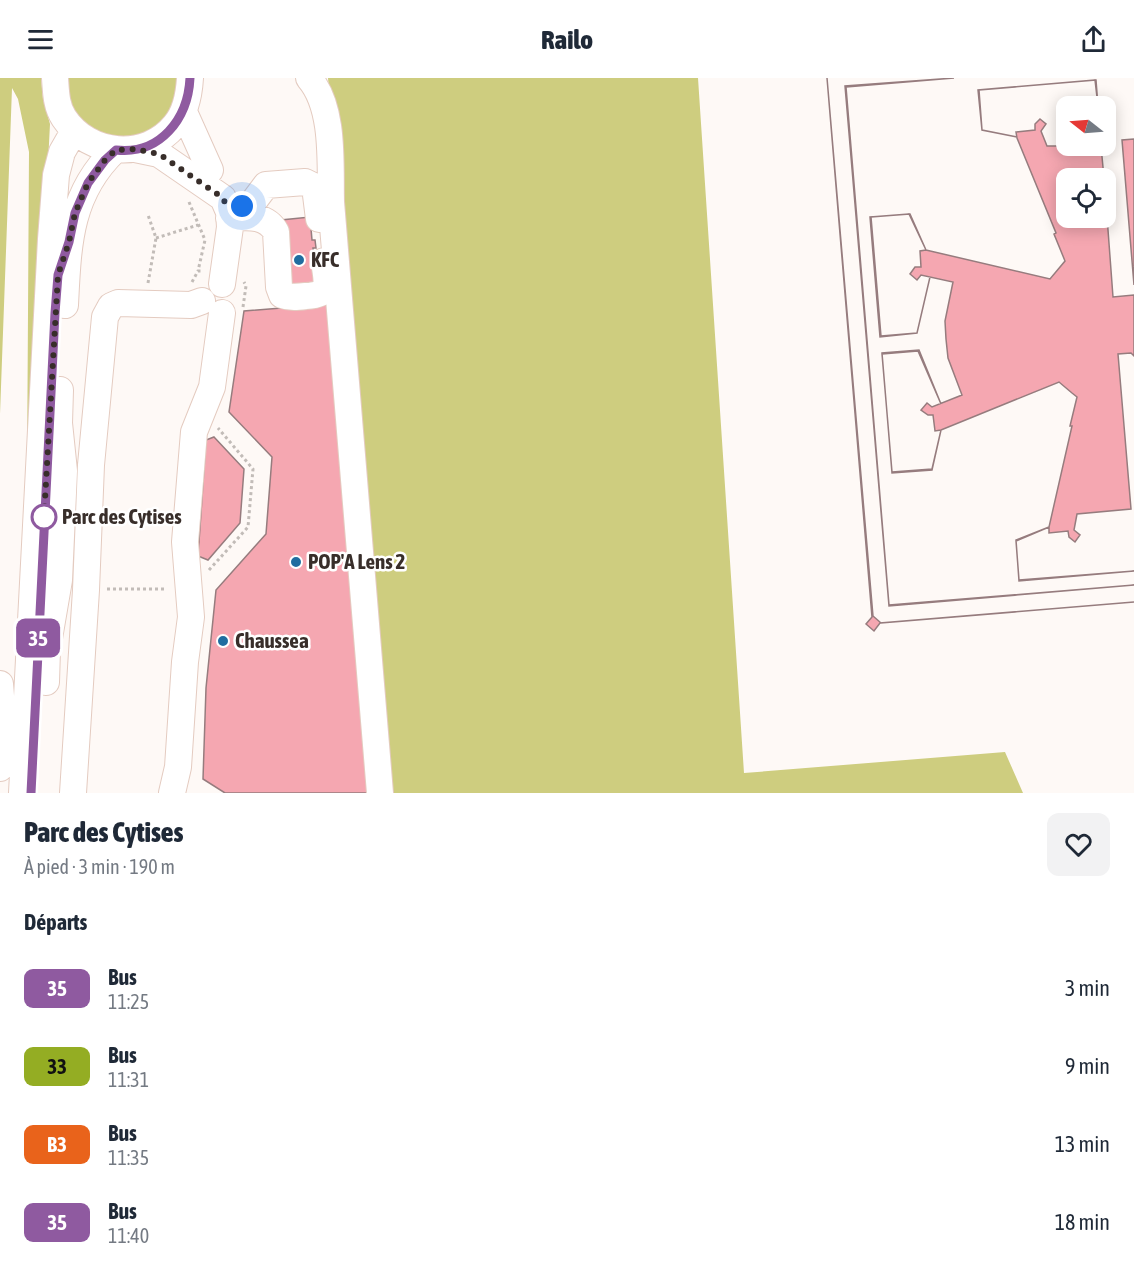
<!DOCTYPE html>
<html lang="fr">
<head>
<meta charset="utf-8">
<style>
  :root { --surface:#fff; --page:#f2f2f3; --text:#1f2937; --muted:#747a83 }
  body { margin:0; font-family:"Asap Condensed",sans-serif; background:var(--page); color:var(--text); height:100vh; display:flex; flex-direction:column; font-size:22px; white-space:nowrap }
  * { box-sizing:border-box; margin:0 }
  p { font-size:20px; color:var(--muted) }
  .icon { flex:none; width:33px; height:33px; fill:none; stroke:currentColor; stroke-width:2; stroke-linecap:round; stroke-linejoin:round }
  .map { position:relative; height:715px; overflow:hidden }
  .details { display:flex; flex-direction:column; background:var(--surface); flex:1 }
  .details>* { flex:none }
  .badge { padding:0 12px; border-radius:9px; font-size:21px; line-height:39px }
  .needle { width:39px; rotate:287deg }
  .fabs { position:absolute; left:1056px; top:18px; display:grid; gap:12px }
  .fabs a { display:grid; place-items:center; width:60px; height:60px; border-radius:12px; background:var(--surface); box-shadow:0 3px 15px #0003; font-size:30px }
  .you { position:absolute; width:30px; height:30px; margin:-15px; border:4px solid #fff; border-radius:50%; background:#1a73e8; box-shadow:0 0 0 9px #1a73e833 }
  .map>.badge { position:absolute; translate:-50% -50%; box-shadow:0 0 0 3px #fff }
  h2 { padding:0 24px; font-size:22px; line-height:54px }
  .round { display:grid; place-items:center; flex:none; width:63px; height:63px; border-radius:12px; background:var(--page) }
  .overview { display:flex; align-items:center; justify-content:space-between; height:102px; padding:0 24px }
  h1 { font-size:28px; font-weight:800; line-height:45px }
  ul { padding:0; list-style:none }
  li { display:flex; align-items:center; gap:18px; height:78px; padding:0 24px }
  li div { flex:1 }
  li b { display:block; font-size:22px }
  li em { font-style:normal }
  li .badge { min-width:66px; font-weight:700; text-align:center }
  header { display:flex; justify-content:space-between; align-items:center; height:78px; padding:0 24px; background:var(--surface); font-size:27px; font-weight:800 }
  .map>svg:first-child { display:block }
  .green { fill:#cecd7f }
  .building { fill:#f5a7b1; stroke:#967c7e; stroke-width:1.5 }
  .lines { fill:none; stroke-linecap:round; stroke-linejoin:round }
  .minor-casing { stroke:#e4cbc0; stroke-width:28 }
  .path { stroke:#c2bcb8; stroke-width:3; stroke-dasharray:3 3; stroke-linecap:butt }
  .minor { stroke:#fff; stroke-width:26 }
  .line-casing { stroke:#fff; stroke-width:14 }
  .line { stroke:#8f5aa0; stroke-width:9 }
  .walk { stroke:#382e2a; stroke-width:6; stroke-dasharray:0 10.8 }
  .poi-dot { fill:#206da0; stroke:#fff; stroke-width:2 }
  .stop-dot { fill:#fff; stroke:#8f5aa0; stroke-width:3 }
  .labels { text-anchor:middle; stroke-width:5; stroke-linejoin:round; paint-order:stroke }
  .poi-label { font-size:21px; font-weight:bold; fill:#382e2a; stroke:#fff; text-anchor:start }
  .stop-label { font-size:21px; font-weight:bold; fill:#382e2a; stroke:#fff; text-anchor:start }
</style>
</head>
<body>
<header><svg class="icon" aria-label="menu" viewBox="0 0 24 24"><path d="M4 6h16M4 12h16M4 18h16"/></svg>Railo<svg class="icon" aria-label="share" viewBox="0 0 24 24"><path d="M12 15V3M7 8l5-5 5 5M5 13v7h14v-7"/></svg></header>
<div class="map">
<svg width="1134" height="715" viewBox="0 0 1134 715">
  <rect width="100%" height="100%" fill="#fef9f6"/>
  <path class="green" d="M0,0H41L43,21L50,46L32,397L27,396L29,74L18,21L12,10L0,336Z
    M66,0H177L175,18L169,35L157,48L141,57L106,59L77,40L68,24Z
    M328,0H698L744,695L1005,674L1023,715H390Z"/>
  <path class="building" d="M827,0L873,538L881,545L1134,524L880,545L874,553L866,546L872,539Z
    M954,0L846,9L889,527L1134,507L889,528L845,8Z
    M1095,2L979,12L982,52L1017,59L982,52L978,12L1096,2L1098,28Z
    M1040,41L1046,46L1041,53L1047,68H1101L1104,100H1066V140H1106V125L1113,219L1134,217V278L1131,275L1118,276L1131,431L1077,436L1074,452L1080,457L1075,464L1069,459L1068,453L1049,455V449L1072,348H1070L1077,319L1072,315L1059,304L941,352L935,353L933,337H928L921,332L927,325L932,329L962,317L948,280L946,261L945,243L953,204L921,197L917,202L910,196L915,189H921L920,173L926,172L1050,201L1065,183L1054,156L1056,155L1017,60L1016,54L1035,52V46Z
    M1134,61V207L1122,62Z
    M909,136L871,139L881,258L917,255L930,199L917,255L880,259L870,139L910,136L926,172Z
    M310,139L312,162H315L316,170H313L316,206L286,208L281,142Z
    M330,226L370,715H225L203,701L206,610L216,512L266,456L272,379L229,334L244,233Z
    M919,272L941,326L918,273L882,276L892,394L932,391L941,352L932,392L892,395L882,275Z
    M214,359L244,391L240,445L208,482L198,478L206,362Z
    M1049,449L1016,463L1019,502L1134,493L1019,503L1016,462Z"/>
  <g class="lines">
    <g class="minor-casing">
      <path id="minor" d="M55,0C56,14 56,28 64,40C89,78 146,83 175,47C186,34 189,17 190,0
        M309,0C335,30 330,87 331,124L380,715
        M184,34L210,92
        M135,71L159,76L223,120L229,134L230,149L222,206
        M227,129L251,127L266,107L305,104L315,109L319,141
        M229,140C247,139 266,136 276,154L279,209L282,217C290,220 298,219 306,218C332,217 327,204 324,183
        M65,227C68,167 69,116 115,72
        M46,604L47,572L59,502L64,393L59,345L60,312
        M0,606L3,641L0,690
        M22,715L51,161L56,97L62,74L74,53
        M73,715L86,512L91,387L105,239L111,228L118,225L191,227L202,223
        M172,715L178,689L185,584L191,539L185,464L194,354L212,309L222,235"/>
    </g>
    <path class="path" d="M189,124L205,162L198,193
      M156,160L198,147
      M192,204L198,193H203
      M148,205L156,160L148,137
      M243,229L246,208L244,204
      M209,492L248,449L253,391L218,350
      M107,511H167"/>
    <use href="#minor" class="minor"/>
  </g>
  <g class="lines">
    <g class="line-casing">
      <path id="line" d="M31,715L55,235L58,197L69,164L75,135L88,105L105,82L116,72C160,77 188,41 190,0"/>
    </g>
    <use href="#line" class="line"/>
    <path class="walk" d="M44,439L58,197L69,164L75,135L88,105L105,82L116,72L135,71L159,76L223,120L227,129L242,128"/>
  </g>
  <g class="poi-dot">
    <circle cx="299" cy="182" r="6"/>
    <circle cx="296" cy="484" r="6"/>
    <circle cx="223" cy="563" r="6"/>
  </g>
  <circle class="stop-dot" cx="44" cy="439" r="12"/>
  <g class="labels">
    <g class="poi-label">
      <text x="311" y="189">KFC</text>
      <text x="308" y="491">POP'A Lens 2</text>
      <text x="235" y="570">Chaussea</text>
    </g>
    <g class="stop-label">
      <text x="62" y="446">Parc des Cytises</text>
    </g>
  </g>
</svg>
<div class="fabs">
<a><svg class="needle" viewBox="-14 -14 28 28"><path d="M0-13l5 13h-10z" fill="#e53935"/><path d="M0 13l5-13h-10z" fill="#747a83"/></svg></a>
<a><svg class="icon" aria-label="locate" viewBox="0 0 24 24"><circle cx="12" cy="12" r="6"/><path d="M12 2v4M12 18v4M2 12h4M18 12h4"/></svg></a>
</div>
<div class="you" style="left:242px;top:128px"></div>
<b class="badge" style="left:38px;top:560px;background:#8f5aa0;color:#fff">35</b>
</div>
<section class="details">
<div class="overview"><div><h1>Parc des Cytises</h1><p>À pied · 3 min · 190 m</p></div><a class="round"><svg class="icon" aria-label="heart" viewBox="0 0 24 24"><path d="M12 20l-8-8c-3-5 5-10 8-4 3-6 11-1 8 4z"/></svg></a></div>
<h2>Départs</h2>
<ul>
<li><span class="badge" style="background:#8f5aa0;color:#fff">35</span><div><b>Bus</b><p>11:25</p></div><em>3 min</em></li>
<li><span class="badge" style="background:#94ad23;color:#111">33</span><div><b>Bus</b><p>11:31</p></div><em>9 min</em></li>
<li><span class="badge" style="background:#e9631b;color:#fff">B3</span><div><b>Bus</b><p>11:35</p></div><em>13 min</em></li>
<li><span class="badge" style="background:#8f5aa0;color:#fff">35</span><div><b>Bus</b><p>11:40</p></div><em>18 min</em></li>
</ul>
</section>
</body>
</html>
